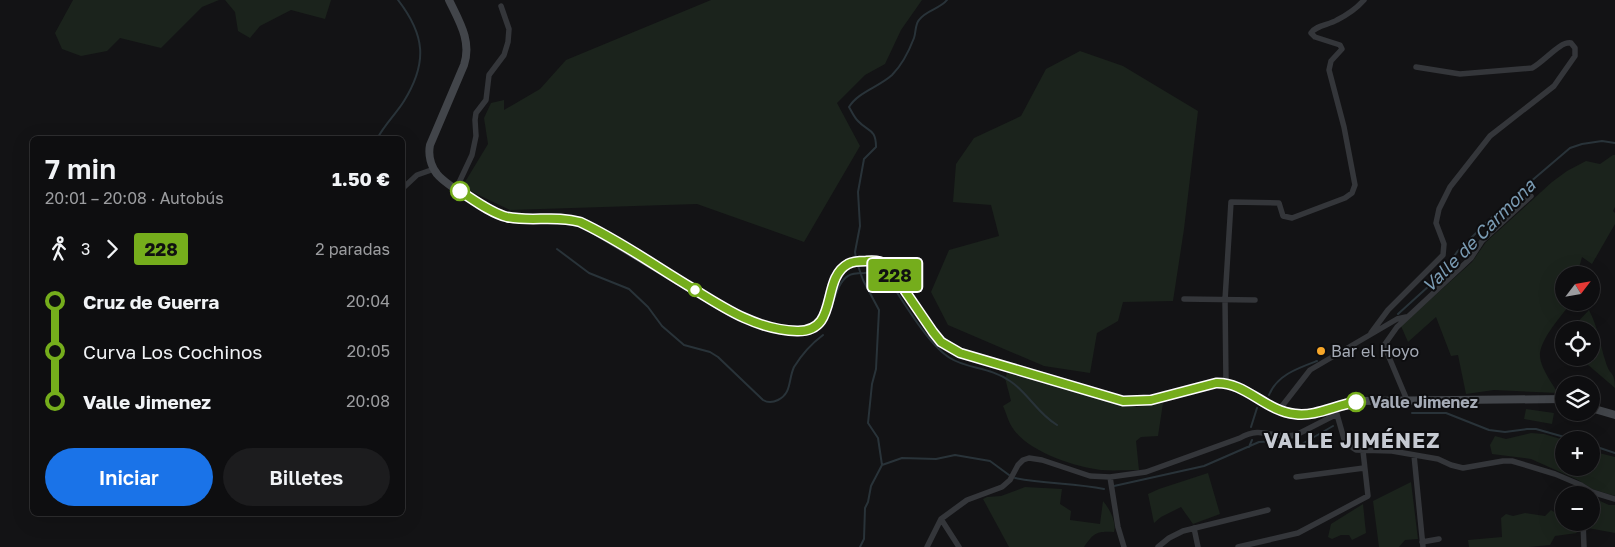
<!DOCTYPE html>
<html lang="es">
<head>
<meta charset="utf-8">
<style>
  :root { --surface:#0e0e10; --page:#1c1c1e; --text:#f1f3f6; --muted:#9b9c9f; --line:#2e2e30; --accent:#1a73e8 }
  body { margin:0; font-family:"Golos Text",sans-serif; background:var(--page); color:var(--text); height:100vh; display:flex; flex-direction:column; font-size:19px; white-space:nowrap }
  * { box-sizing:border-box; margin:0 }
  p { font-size:16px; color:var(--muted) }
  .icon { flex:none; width:28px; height:28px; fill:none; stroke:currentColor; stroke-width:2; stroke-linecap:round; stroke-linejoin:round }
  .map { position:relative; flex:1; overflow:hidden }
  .details { position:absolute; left:30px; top:136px; width:375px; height:380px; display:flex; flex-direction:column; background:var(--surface); border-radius:8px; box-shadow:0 5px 20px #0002,0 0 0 1px var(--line) }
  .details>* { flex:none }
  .badge { padding:0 10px; border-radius:4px; font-size:18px; line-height:32px }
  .needle { width:32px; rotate:59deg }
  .fabs { position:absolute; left:1555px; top:266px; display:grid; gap:10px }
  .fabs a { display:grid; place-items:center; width:45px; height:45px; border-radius:50%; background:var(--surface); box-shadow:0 5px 20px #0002,0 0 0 1px var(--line); font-size:25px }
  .map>.badge { position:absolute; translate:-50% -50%; box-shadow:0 0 0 2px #fff }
  .legs { display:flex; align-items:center; gap:8px; height:55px; padding:0 15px; font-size:16px }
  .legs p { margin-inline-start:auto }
  .head { display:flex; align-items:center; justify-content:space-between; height:85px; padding:0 15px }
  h1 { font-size:28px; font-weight:600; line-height:38px }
  .action { display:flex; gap:10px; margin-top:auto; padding:10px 15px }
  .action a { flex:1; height:58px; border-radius:30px; background:var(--accent); color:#fff; font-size:20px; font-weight:600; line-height:58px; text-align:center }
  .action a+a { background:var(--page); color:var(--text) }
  ul { padding:0 15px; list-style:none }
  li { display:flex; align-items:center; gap:18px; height:50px; font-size:19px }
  li i { display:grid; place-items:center; width:8px; height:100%; margin:0 6px; background:currentColor }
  li i::after { content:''; width:12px; height:12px; margin:-6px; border:4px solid; border-radius:50%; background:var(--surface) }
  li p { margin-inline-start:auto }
  li:first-child i { background:linear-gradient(#0000 50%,currentColor 0) }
  li:last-child i { background:linear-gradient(currentColor 50%,#0000 0) }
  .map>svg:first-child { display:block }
  .green { fill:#1b231c }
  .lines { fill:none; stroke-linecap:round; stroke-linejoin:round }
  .stream { stroke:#293339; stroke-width:2 }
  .minor { stroke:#34363a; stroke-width:5.5 }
  .secondary { stroke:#42454a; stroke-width:8 }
  .line-1-casing { stroke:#fff; stroke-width:11 }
  .line-1 { stroke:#75ad1c; stroke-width:8 }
  .stop-1-dot { fill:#fff; stroke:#75ad1c; stroke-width:2.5 }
  .poi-dot { fill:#f8a729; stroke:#0e0e10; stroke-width:2 }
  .labels { text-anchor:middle; stroke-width:4; stroke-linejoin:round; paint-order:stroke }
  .poi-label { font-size:16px; fill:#a5abb6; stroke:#0e0e10; text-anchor:start }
  .stop-label { font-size:16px; font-weight:bold; fill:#a5abb6; stroke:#0e0e10; text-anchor:start }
  .water-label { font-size:18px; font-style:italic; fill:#7a9bb3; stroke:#0e0e10 }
  .district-label { font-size:21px; font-weight:bold; letter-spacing:1px; fill:#c6cad2; stroke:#0e0e10 }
</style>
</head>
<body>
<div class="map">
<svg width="1615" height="547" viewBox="0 0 1615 547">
  <rect width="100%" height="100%" fill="#131315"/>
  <path class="green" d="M73,0H219L202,7L161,48L120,38L107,51L81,56L62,49L55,33Z
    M225,0H331L325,19L291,10L260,26L250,38L238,31L235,12Z
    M711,0H922L901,30L885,64L865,75L837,103L860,146L804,242L697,204L510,210L462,187L488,144L484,118L491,103L504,100V110L540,89L566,60Z
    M1080,51L1123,66L1198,111L1184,229L1173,301L1123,302L1118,321L1097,333L1090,373L1044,366L948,325L931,292L949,250L999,236L991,205L953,202L956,164L974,138L1021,116L1046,69Z
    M1613,155H1615V207L1613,211L1615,213V224L1592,264L1582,257L1577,275H1564V302L1571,303C1562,315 1542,337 1540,353C1539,366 1552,383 1558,393L1494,390L1466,394L1458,355L1451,356L1436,317L1408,342L1401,326L1472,262L1486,242L1552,182L1567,171L1586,161L1600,164Z
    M1589,310C1598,327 1600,345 1606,363C1610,376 1615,371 1615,388L1580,358H1591V330H1570Z
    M1008,371L1041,383L1072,389L1136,407L1163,403L1158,436L1141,437L1136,441L1139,470C1127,470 1113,471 1101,470C1074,467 1026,451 1012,427C1008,421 1006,412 1003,406L1011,401L1005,378Z
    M1526,409L1554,413L1552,424L1524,419Z
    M1531,433L1544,434L1564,440V468H1591V451L1615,457V496L1592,489L1578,480L1531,459L1492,454L1490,445L1495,436L1506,439Z
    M1208,473L1220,514L1193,524L1181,507L1161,517L1154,523L1148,494L1159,489Z
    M1411,482L1418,539L1405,540L1399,547H1379L1373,501Z
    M1025,487L1062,489L1060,504L1071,511L1070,520L1100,524L1103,501C1109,508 1117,522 1114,532C1096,531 1094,533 1084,547H1009L983,499L987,497L1001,496Z
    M1591,497L1609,505H1615V533L1588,528V523L1591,522Z
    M1363,504L1366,533L1352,540L1349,535H1341L1332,539L1328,537L1331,524Z
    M1551,510L1556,513L1561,523L1570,524L1577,533L1555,536L1550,545L1529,547H1469L1468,540L1502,537L1501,518L1506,514L1513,516L1525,513L1545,516Z"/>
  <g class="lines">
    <path class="stream" d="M377,139C384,125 396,114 404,101C428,62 425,35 398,0
      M557,249L589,273L629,289L648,307L662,326L684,345L710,352L718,357L763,400C768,403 772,403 778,400C792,393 788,380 794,367C802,354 811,344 823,335
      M856,258L855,252L860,226L858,192L864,159L876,147C876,128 868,132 858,121C854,117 852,112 849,107C858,92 879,87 892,75C902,65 909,51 914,38C916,33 915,24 919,20C926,10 940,9 947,0
      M857,263L863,280L879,310L876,369L872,384L868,423L878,438L882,465
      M1398,314L1441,275L1457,252L1487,222L1529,183L1570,148L1582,144L1602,141L1615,143
      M823,325C833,313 835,283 848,276C852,273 859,273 864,273C872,272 879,271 887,277C901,298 929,346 950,358C967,369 990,367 1010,381C1028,393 1038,414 1057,425
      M1269,395C1277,375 1298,368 1317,361
      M1412,413H1446L1489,430L1505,432L1527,429H1536L1575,440
      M1251,427L1257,408
      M1591,445L1615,453
      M1249,447L1252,440
      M1015,478C1045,484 1074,483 1104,489
      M1114,486L1204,466L1259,442L1276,441L1289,445L1302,444L1333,426
      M860,547L864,539L865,508L868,502L871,486L882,465L902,458L936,459L955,455L990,461L1009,475"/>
    <path class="minor" d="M402,189L417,175L434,169
      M456,189L472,155L476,136L475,120L476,113L486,100L489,75L504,55L508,42L509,29L501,6
      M1184,299L1255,300
      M1371,333L1388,310L1443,255L1444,244L1436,223L1439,209L1450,187L1490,136L1554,86L1575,56V48L1571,43C1560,41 1544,62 1532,68L1460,74L1416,67
      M1226,383L1225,300L1231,202L1279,203L1283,216L1292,218L1345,198L1352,193L1355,185L1344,127L1329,70L1331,61L1342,49L1340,45L1315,37L1311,33C1316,25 1329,25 1337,20C1347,15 1357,8 1364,0
      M1407,400L1386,350L1385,344L1397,327L1471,258L1482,241L1531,196
      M1279,410L1310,370L1397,319L1406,317
      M1336,411L1344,439L1347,444L1356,450L1392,451L1438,459L1451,465L1463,468L1503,461H1512L1555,474L1581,485L1592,492L1615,499
      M1414,455L1423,547
      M1110,477L1118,527L1124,547
      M1296,477L1364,468
      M1581,485V495
      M941,519L959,547
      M1583,522L1584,547
      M1194,528L1198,547
      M1422,542L1439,539
      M927,547L941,519L967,500L1002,487L1010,480L1018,465L1023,460L1029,458L1042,460L1090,476L1110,477L1146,472L1240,438C1262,425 1274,440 1296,435L1337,414
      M1158,547L1169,538L1183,531L1268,510
      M1238,547L1298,533L1368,496L1363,451"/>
    <path class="secondary" d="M449,0C459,21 472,41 464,65L430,145C428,155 431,166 437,174C447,186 492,213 507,217C531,223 556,215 580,222L731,313C751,322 793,338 813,327C837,314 823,272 851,263C855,261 861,261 866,261C876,260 883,261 890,269C910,298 929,337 960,353L1123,401L1151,400L1216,383L1234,385L1279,410L1295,414H1308L1358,401L1564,399
      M1591,408L1615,415"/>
  </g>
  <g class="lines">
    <g class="line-1-casing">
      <path id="line-1" d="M460,191C474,200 491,213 507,217C531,222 556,215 580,222C619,240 655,266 692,288C724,308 757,330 797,331C840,332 820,279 848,264C853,261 860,261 866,261C877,260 883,261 890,269L933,332L941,342L960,353L1123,401L1151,400L1216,383C1246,382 1265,411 1295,414C1315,417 1336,405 1356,402"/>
    </g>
    <use href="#line-1" class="line-1"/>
  </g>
  <g class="stop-1-dot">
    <circle cx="460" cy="191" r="9"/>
    <circle cx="695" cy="290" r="6"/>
    <circle cx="1356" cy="402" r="9"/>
  </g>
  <circle class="poi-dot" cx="1321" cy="351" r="5"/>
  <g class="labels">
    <g class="poi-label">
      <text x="1331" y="357">Bar el Hoyo</text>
    </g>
    <g class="stop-label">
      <text x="1370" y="408">Valle Jimenez</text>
    </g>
    <g class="water-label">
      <text transform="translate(1479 236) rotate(-45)" y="6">Valle de Carmona</text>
    </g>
    <g class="district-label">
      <text x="1352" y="448">VALLE JIMÉNEZ</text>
    </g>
  </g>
</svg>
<div class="fabs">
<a><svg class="needle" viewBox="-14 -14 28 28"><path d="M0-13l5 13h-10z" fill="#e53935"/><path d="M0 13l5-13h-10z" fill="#9b9c9f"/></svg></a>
<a><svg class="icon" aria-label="locate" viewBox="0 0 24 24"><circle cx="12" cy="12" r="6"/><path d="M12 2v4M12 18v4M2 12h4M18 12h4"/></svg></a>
<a><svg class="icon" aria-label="layers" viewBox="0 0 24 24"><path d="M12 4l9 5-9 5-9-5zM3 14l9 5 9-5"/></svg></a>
<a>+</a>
<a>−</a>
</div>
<b class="badge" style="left:895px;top:275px;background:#75ad1c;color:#111">228</b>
<section class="details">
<div class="head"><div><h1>7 min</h1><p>20:01 – 20:08 · Autobús</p></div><b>1.50 €</b></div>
<div class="legs"><svg class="icon" aria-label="walk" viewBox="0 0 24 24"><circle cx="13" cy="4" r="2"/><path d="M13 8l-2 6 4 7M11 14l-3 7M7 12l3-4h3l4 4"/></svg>3<svg class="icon" aria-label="forward" viewBox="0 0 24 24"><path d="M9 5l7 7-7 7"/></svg><b class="badge" style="background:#75ad1c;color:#111">228</b><p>2 paradas</p></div>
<ul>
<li><i style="color:#75ad1c"></i><b>Cruz de Guerra</b><p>20:04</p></li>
<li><i style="color:#75ad1c"></i><span>Curva Los Cochinos</span><p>20:05</p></li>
<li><i style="color:#75ad1c"></i><b>Valle Jimenez</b><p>20:08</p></li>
</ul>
<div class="action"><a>Iniciar</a><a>Billetes</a></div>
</section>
</div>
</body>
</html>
